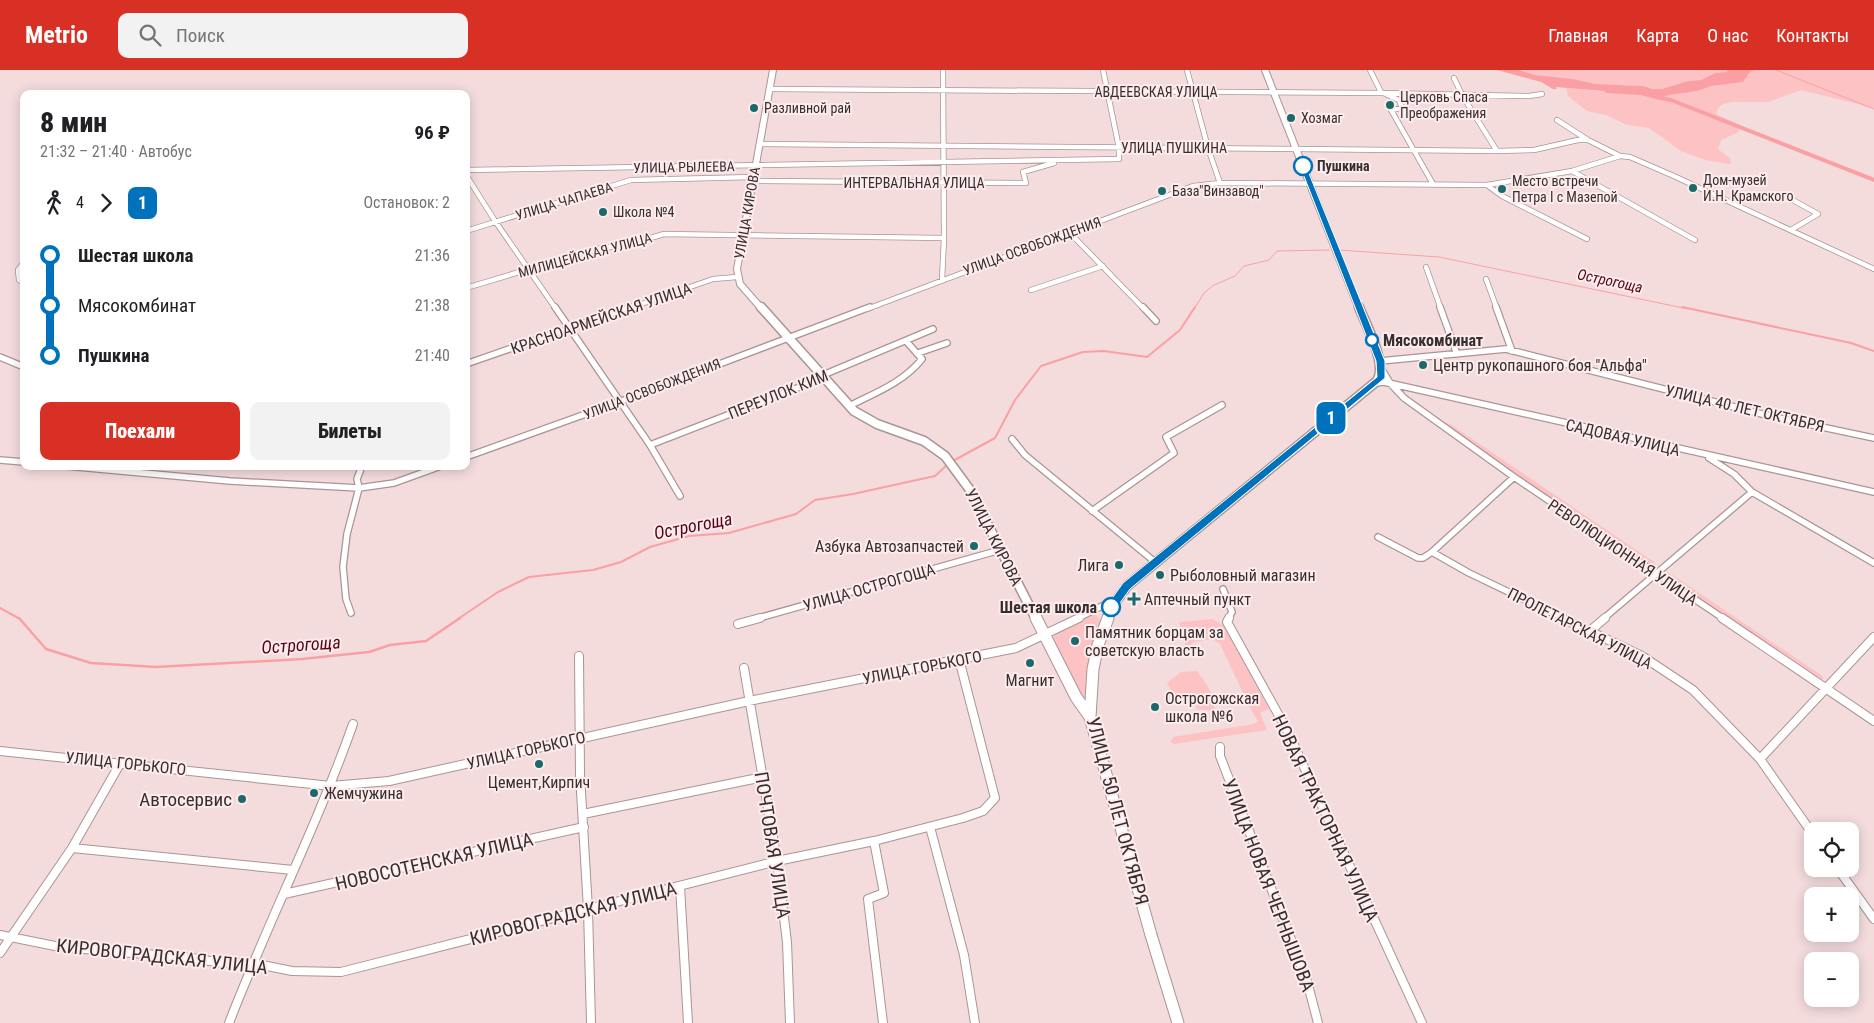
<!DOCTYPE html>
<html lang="ru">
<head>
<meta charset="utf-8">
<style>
  :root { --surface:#fff; --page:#f2f2f2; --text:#202124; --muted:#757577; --accent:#d93025 }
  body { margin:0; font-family:"Roboto Condensed",sans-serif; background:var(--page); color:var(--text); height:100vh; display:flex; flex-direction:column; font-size:19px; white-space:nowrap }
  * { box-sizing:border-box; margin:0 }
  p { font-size:16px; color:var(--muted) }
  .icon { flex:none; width:28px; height:28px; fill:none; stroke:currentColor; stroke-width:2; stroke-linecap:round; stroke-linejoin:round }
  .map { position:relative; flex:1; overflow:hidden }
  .drawer { position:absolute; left:20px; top:20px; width:450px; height:380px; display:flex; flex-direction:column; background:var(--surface); border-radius:10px; box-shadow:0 2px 12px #0003 }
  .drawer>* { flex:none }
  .badge { padding:0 10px; border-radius:8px; font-size:18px; line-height:32px }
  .controls { position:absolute; left:1804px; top:752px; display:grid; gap:10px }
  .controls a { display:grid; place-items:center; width:55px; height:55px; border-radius:10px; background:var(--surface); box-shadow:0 2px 12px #0003; font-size:25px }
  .map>.badge { position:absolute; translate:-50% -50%; box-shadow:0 0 0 2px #fff }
  .legs { display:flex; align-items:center; gap:8px; height:55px; padding:0 20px; font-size:16px }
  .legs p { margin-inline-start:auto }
  .summary { display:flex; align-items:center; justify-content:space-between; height:85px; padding:0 20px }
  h1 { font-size:28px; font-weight:800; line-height:38px }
  .action { display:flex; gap:10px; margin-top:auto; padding:10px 20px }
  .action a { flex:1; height:58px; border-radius:10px; background:var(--accent); color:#fff; font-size:20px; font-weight:800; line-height:58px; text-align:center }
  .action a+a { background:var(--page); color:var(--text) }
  ul { padding:0 20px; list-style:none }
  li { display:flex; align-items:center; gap:18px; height:50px; font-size:19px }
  li i { display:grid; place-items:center; width:8px; height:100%; margin:0 6px; background:currentColor }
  li i::after { content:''; width:12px; height:12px; margin:-6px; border:4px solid; border-radius:50%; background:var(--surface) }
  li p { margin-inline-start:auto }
  li:first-child i { background:linear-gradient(#0000 50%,currentColor 0) }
  li:last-child i { background:linear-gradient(currentColor 50%,#0000 0) }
  header { display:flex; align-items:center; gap:30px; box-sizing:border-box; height:70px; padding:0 25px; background:var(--accent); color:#fff }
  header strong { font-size:24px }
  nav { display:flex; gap:28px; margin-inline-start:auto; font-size:18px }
  .search { width:350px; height:45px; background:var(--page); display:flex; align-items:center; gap:12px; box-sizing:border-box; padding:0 18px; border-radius:10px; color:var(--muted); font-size:19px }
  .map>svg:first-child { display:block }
  .green { fill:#fcc2c4 }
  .water { fill:#faa0a4 }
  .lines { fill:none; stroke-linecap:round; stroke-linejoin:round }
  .stream-far2 { stroke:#faa0a4; stroke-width:1 }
  .stream-far1 { stroke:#faa0a4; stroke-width:2 }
  .stream { stroke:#faa0a4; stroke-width:2.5 }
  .canal { stroke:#faa0a4; stroke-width:4 }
  .minor-far2-casing { stroke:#ab9495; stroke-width:6 }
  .minor-far1-casing { stroke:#ab9495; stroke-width:8 }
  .minor-casing { stroke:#ab9495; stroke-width:10 }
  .secondary-far2-casing { stroke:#ab9495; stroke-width:8 }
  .secondary-far1-casing { stroke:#ab9495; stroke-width:11 }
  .secondary-casing { stroke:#ab9495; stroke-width:13 }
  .minor-far2 { stroke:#fff; stroke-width:4.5 }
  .minor-far1 { stroke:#fff; stroke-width:5.5 }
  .minor { stroke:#fff; stroke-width:8 }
  .secondary-far2 { stroke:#fff; stroke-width:6 }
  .secondary-far1 { stroke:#fff; stroke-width:8 }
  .secondary { stroke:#fff; stroke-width:11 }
  .line-1 { fill:#0072bc; stroke:#fff }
  .poi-dot { fill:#1c696b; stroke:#feebeb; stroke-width:2 }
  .stop-1-dot { fill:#fff; stroke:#0072bc; stroke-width:2.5 }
  .labels { text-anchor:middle; stroke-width:4; stroke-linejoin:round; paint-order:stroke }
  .far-street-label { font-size:14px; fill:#372e2f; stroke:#feebeb }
  .far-poi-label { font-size:14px; fill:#372e2f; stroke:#feebeb; text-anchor:start }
  .far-stop-label { font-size:14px; font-weight:bold; fill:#372e2f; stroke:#feebeb; text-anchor:start }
  .far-water-label { font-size:15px; font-style:italic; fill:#550416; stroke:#feebeb }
  .street-label { font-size:16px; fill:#372e2f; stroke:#feebeb }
  .stop-label { font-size:16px; font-weight:bold; fill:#372e2f; stroke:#feebeb; text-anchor:start }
  .poi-label { font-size:16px; fill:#372e2f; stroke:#feebeb; text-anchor:start }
  .water-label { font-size:18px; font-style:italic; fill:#550416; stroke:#feebeb }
  .near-poi-label { font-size:19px; fill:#372e2f; stroke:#feebeb; text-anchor:end }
  .near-street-label { font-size:19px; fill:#372e2f; stroke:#feebeb }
</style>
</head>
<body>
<header>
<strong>Metrio</strong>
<div class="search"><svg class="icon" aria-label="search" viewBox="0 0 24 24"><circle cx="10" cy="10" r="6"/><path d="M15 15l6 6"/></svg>Поиск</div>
<nav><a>Главная</a><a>Карта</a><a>О нас</a><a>Контакты</a></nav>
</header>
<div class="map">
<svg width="1874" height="953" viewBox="0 0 1874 953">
  <rect width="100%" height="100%" fill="#f4dcdd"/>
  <path class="green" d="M1519,0H1728L1726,2L1715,3L1701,10L1688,11L1662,19H1653L1643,16L1595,14L1573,9L1535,5Z
    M1755,0H1874V38L1801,20L1768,32H1732L1723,34L1718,38L1716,44L1740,55L1739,62L1721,70L1718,79L1731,89L1730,94L1705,90L1681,81L1649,58L1627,55L1606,45L1587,41L1568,26L1566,18L1640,25L1656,29L1662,26L1697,21L1712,16L1743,12L1750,2Z
    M1442,351L1450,354L1654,492L1656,495L1652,497L1517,406Z
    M1668,502L1821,605L1824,608L1820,610L1664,504Z
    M1094,544L1100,549L1087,607L1085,632L1053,568L1057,563Z
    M1212,549L1225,556L1269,639L1260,643L1267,660L1174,674L1171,672L1173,667L1254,654L1258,651L1251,640L1220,574L1212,569L1193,572L1187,582L1179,552Z
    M1197,601C1205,613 1218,626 1214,641L1197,639L1194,632L1180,634L1178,625L1171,621L1167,613L1181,602Z"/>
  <path class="water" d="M1497,0H1519L1535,5L1573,9L1595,14L1643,16L1653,19H1662L1688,11L1701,10L1715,3L1726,2L1728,0H1755L1750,2L1743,12L1712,16L1697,21L1669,25L1656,29L1640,25L1607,23L1603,21L1556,17L1557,19H1553L1541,12Z"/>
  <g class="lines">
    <path class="stream-far2" d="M1776,0L1874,39
      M1339,180L1439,187L1688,239
      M1194,239L1204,223L1214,215L1235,206L1244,196L1269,190L1277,181L1329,180"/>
    <path class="stream-far1" d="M1682,237L1851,273L1874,281
      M951,392L995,368L1015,330L1041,296L1083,282L1104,281L1147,287L1180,260L1195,237
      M0,538L20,549
      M458,549L498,522L529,507L593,500L621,492L650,477L689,466L729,463L796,444L815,430L853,424L935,406L947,395"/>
    <path class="stream" d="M19,548L46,579L91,593L156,597L302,589L369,582L390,575L426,571L460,548"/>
    <path class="canal" d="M1656,27L1671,30L1874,110"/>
    <g class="minor-far2-casing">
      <path id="minor-far2" d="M1187,0L1208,78L1220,113
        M1370,0L1381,22L1399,30L1402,38L1391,40L1433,114
        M1454,8L1462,25L1497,81
        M770,19L1380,23L1529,26L1542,24
        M1557,50L1588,70L1620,86L1630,87L1676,107L1874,199
        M759,74L1497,81L1534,80L1578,70H1588
        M466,100L1119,89V78L1103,0
        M1572,101L1695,170
        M466,105L495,151L556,239
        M753,111L1026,113L1023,102L1054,93
        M1487,115L1502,126L1587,169
        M1791,129L1818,144L1791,160
        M466,161L631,110L754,107
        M1069,162L1144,239
        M24,192L18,200L19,210L24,213
        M1426,197L1441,239
        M1486,209L1497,239
        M942,210L944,168L943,0
        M466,218L596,179L627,175L664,164L944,168
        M1031,220L1103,196
        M627,239L713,209L737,207
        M867,239L1193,116L1220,113L1487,115L1572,101L1620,86"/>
    </g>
    <g class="minor-far1-casing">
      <path id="minor-far1" d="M555,237L650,375L680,426
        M1143,237L1156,251
        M1440,237L1457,284
        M1496,237L1512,281
        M918,283L947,273
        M0,287L24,297
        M1380,291L1506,279L1770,346L1874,368
        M466,294L630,237
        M1381,298L1390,313L1404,328L1514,407L1724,549
        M1375,313L1384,312L1874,422
        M849,336C875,323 904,312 922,289L906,271
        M1012,369L1025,385L1155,492
        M650,375L810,313L823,305L933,259
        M466,387L619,332L870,237
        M1709,388L1734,404L1752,422L1874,493
        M0,390L24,392
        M66,396L230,411L359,418L394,413L441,396
        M1514,407L1432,482L1469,503L1565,549
        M1092,441L1174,383L1166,367L1222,335
        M1378,467L1418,488H1423L1432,482
        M1223,519L1232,542L1228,549
        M351,543L346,529L343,497L347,464L359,418L357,409L362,396
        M755,549L1000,480
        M1076,549L1116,529
        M1603,549L1752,422"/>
    </g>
    <g class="minor-casing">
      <path id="minor" d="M1229,548L1227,552L1288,662L1422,953
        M1562,548L1642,586L1693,620L1760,689L1812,763
        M1722,548L1874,651
        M738,554L760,548
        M1591,560L1605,548
        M579,586L580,705L588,839L591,953
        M744,598L777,791L787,872L790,953
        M1220,677V686L1307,911L1318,953
        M0,681L331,716L389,711L749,631L1016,578L1079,548
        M1760,689L1874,567
        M583,744L763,707
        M930,757L964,885L975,953
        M874,771L884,823L868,829L883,953
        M72,778L293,800
        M1838,799L1874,849
        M680,816L688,953
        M284,824L584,757
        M0,865L60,877L192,888L222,893H252L292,901L341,902L777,791L874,771L963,748L983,741L995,728L959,589
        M0,883L72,778L121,692
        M229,953C268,852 317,756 353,654"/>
    </g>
    <g class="secondary-far2-casing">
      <path id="secondary-far2" d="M1265,0L1359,239
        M762,239L740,214L737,199L773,0"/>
    </g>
    <g class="secondary-far1-casing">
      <path id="secondary-far1" d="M761,237L854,341L877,354L924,371L945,386L970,420L1036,549
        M1107,549L1111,538L1127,516L1377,311C1388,295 1366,255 1359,237"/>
    </g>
    <g class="secondary-casing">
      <path id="secondary" d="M1036,548L1076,627L1090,647
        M1108,548L1098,575L1093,599L1090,647L1151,865L1178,953"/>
    </g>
    <use href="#minor-far2" class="minor-far2"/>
    <use href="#minor-far1" class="minor-far1"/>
    <use href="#minor" class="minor"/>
    <use href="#secondary-far2" class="secondary-far2"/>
    <use href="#secondary-far1" class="secondary-far1"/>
    <use href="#secondary" class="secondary"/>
  </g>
  <path class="line-1" d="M1303,94L1306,96L1385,291V308L1130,519L1115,540H1108V534L1123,513L1377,307L1376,291L1300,96Z"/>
  <g class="poi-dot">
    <circle cx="1390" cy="35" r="5"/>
    <circle cx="754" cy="38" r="5"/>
    <circle cx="1291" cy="48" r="5"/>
    <circle cx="1693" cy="118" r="5"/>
    <circle cx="1502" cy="119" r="5"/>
    <circle cx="1162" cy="121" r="5"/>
    <circle cx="603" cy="142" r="5"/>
    <circle cx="1423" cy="295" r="5"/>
    <circle cx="974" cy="476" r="5"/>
    <circle cx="1119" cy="495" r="5"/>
    <circle cx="1160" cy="505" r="5"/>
    <path d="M1131.5 521.5h5v5h5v5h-5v5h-5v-5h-5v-5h5z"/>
    <circle cx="1075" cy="571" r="5"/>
    <circle cx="1030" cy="593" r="5"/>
    <circle cx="1155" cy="637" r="5"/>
    <circle cx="539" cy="694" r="5"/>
    <circle cx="314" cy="723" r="5"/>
    <circle cx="242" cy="729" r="5"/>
  </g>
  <g class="stop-1-dot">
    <circle cx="1303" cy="96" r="9"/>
    <circle cx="1372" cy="270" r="6"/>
    <circle cx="1111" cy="537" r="9"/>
  </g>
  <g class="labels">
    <g class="far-street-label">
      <text x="1156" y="27">АВДЕЕВСКАЯ УЛИЦА</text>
      <text x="1174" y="83">УЛИЦА ПУШКИНА</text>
      <text transform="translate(684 97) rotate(-1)" y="5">УЛИЦА РЫЛЕЕВА</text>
      <text x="914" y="118">ИНТЕРВАЛЬНАЯ УЛИЦА</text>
      <text transform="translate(564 131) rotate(-17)" y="5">УЛИЦА ЧАПАЕВА</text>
      <text transform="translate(747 143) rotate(-80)" y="5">УЛИЦА КИРОВА</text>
      <text transform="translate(1032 176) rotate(-20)" y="5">УЛИЦА ОСВОБОЖДЕНИЯ</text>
      <text transform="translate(585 185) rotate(-15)" y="5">МИЛИЦЕЙСКАЯ УЛИЦА</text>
      <text transform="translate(652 319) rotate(-21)" y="5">УЛИЦА ОСВОБОЖДЕНИЯ</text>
    </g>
    <g class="far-poi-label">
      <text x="1400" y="32">Церковь Спаса<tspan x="1400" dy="16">Преображения</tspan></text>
      <text x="764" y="43">Разливной рай</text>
      <text x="1301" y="53">Хозмаг</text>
      <text x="1703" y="115">Дом-музей<tspan x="1703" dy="16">И.Н. Крамского</tspan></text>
      <text x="1512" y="116">Место встречи<tspan x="1512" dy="16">Петра I с Мазепой</tspan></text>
      <text x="1172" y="126">База"Винзавод"</text>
      <text x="613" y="147">Школа №4</text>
    </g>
    <g class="far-stop-label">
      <text x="1317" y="101">Пушкина</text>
    </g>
    <g class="far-water-label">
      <text transform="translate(1610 211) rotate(12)" y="5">Острогоща</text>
    </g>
    <g class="street-label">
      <text transform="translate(601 248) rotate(-19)" y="6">КРАСНОАРМЕЙСКАЯ УЛИЦА</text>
      <text transform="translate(778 324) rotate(-22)" y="6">ПЕРЕУЛОК КИМ</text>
      <text transform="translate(1745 338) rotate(13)" y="6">УЛИЦА 40 ЛЕТ ОКТЯБРЯ</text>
      <text transform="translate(1623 367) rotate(13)" y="6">САДОВАЯ УЛИЦА</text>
      <text transform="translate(994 467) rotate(63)" y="6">УЛИЦА КИРОВА</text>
      <text transform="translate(1623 482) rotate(34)" y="6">РЕВОЛЮЦИОННАЯ УЛИЦА</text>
      <text transform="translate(869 517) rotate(-16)" y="6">УЛИЦА ОСТРОГОЩА</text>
      <text transform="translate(1580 558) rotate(27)" y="6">ПРОЛЕТАРСКАЯ УЛИЦА</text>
      <text transform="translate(922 597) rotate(-11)" y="6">УЛИЦА ГОРЬКОГО</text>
      <text transform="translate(526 680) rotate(-13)" y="6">УЛИЦА ГОРЬКОГО</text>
      <text transform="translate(126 693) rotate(6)" y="6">УЛИЦА ГОРЬКОГО</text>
    </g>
    <g class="stop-label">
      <text x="1383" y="276">Мясокомбинат</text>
      <text x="1097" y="543" text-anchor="end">Шестая школа</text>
    </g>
    <g class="poi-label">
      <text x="1433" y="301">Центр рукопашного боя "Альфа"</text>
      <text x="964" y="482" text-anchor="end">Азбука Автозапчастей</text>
      <text x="1109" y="501" text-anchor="end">Лига</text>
      <text x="1170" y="511">Рыболовный магазин</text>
      <text x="1144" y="535">Аптечный пункт</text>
      <text x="1085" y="568">Памятник борцам за<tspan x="1085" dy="18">советскую власть</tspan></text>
      <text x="1030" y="616" text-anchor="middle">Магнит</text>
      <text x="1165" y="634">Острогожская<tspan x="1165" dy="18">школа №6</tspan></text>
      <text x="539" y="718" text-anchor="middle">Цемент,Кирпич</text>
      <text x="324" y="729">Жемчужина</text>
    </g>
    <g class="water-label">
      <text transform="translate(693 456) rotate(-11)" y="6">Острогоща</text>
      <text transform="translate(301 575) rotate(-4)" y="6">Острогоща</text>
    </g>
    <g class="near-poi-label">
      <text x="232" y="736">Автосервис</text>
    </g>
    <g class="near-street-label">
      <text transform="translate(1118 741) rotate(75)" y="7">УЛИЦА 50 ЛЕТ ОКТЯБРЯ</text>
      <text transform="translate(1326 748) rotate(65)" y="7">НОВАЯ ТРАКТОРНАЯ УЛИЦА</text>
      <text transform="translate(773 775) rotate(81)" y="7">ПОЧТОВАЯ УЛИЦА</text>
      <text transform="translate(434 791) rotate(-13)" y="7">НОВОСОТЕНСКАЯ УЛИЦА</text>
      <text transform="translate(1269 815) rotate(69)" y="7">УЛИЦА НОВАЯ ЧЕРНЫШОВА</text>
      <text transform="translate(573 843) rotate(-14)" y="7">КИРОВОГРАДСКАЯ УЛИЦА</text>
      <text transform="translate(162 886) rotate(6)" y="7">КИРОВОГРАДСКАЯ УЛИЦА</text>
    </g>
  </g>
</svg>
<div class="controls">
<a><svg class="icon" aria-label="locate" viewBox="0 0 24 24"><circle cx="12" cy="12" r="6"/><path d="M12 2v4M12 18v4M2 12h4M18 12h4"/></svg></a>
<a>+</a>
<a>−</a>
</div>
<b class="badge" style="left:1331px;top:348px;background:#0072bc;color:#fff">1</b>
<section class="drawer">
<div class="summary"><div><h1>8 мин</h1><p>21:32 – 21:40 · Автобус</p></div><b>96 ₽</b></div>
<div class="legs"><svg class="icon" aria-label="walk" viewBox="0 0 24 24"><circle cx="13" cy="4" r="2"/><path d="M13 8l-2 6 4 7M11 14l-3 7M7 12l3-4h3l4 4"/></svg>4<svg class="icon" aria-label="forward" viewBox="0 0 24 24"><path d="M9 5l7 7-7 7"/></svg><b class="badge" style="background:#0072bc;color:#fff">1</b><p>Остановок: 2</p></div>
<ul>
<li><i style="color:#0072bc"></i><b>Шестая школа</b><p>21:36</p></li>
<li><i style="color:#0072bc"></i><span>Мясокомбинат</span><p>21:38</p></li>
<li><i style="color:#0072bc"></i><b>Пушкина</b><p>21:40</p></li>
</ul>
<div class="action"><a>Поехали</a><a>Билеты</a></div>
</section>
</div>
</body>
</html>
